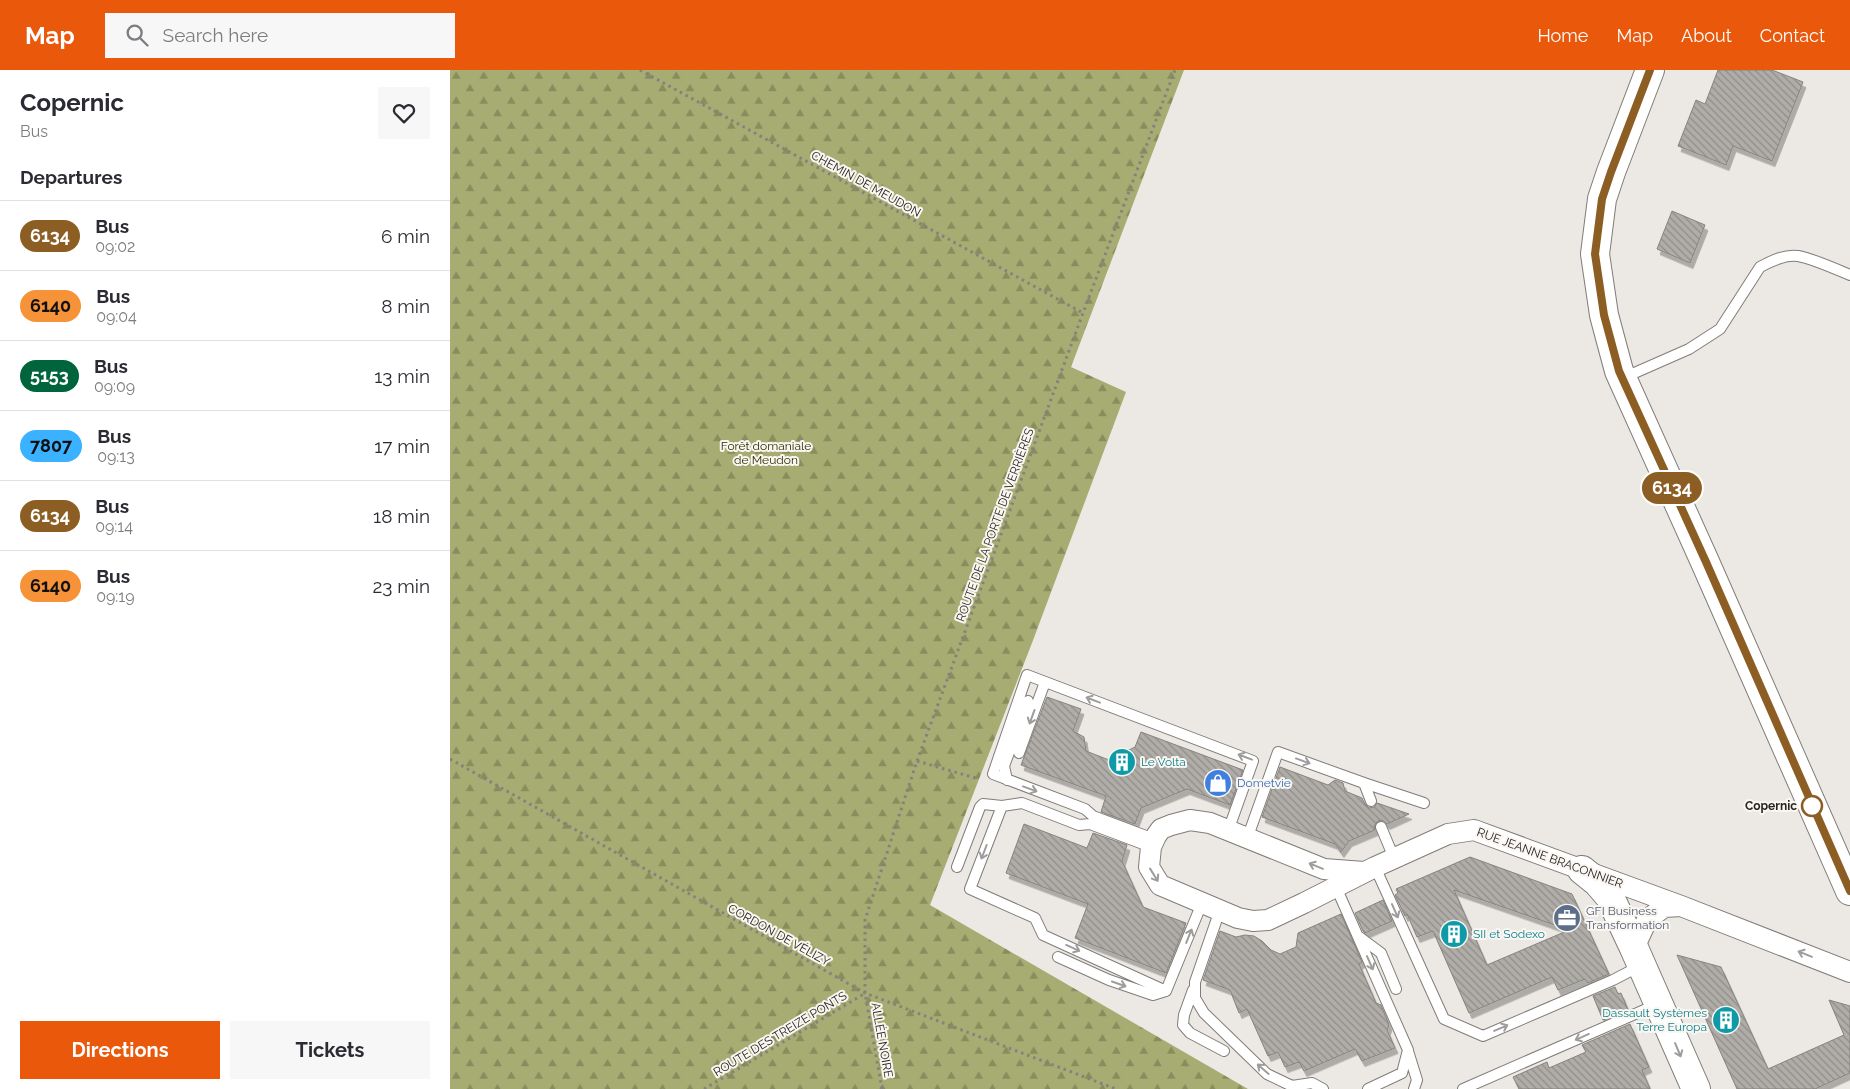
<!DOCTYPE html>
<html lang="en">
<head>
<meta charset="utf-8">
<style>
  :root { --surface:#fff; --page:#f7f7f7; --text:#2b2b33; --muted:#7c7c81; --line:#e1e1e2; --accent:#ea580c }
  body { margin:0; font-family:Raleway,sans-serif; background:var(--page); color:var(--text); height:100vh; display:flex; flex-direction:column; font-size:19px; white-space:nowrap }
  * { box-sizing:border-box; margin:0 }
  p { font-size:16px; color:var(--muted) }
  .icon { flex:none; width:28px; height:28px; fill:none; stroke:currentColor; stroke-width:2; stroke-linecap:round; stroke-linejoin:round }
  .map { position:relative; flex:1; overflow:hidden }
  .panel { display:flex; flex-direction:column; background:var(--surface); width:450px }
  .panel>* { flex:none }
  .badge { padding:0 10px; border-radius:16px; font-size:18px; line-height:32px }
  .map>.badge { position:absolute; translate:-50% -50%; box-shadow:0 0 0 2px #fff }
  h2 { padding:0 20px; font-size:19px; line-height:45px }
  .round { display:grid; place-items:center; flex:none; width:52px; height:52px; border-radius:0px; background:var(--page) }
  .overview { display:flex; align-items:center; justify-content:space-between; height:85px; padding:0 20px }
  h1 { font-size:24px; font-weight:700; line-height:38px }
  .cta { display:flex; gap:10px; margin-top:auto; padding:10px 20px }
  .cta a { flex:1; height:58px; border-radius:0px; background:var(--accent); color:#fff; font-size:20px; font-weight:700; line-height:58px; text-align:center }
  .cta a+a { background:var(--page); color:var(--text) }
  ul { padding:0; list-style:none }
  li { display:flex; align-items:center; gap:15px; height:70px; padding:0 20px; border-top:1px solid var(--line) }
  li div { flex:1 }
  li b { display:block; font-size:19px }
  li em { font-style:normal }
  li .badge { min-width:55px; font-weight:700; text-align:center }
  header { display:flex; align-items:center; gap:30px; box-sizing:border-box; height:70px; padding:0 25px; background:var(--accent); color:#fff }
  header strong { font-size:24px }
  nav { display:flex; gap:28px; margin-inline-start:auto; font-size:18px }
  .search { width:350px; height:45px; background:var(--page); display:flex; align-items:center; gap:12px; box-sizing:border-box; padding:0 18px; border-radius:0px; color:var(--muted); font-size:19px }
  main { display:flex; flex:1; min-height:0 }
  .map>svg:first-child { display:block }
  .forest { fill:url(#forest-firs) }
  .building { fill:url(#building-back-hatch); stroke:#86837e; fill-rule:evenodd; filter:url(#shadow) }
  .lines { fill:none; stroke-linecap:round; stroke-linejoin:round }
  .lane-casing { stroke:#807d78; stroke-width:12 }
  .street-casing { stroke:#807d78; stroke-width:22 }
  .secondary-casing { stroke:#807d78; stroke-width:30 }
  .path { stroke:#84817e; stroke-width:3; stroke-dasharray:2.5 4; stroke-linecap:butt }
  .lane { stroke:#fff; stroke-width:10 }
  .street { stroke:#fff; stroke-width:20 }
  .secondary { stroke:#fff; stroke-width:28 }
  .oneway { stroke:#9e9d9c }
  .line-casing { stroke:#fff; stroke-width:11 }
  .line { stroke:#8d5e24; stroke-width:8 }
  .stop-dot { fill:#fff; stroke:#8d5e24; stroke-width:2.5 }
  .labels { text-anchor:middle; stroke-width:4; stroke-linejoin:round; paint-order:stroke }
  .street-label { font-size:12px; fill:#282624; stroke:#faf6f1 }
  .park-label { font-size:12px; fill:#2d2f00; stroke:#faf6f1 }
  .culture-label { font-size:12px; fill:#0d838f; stroke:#faf6f1; text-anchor:start }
  .shop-label { font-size:12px; fill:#366cbe; stroke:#faf6f1; text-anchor:start }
  .stop-label { font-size:12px; font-weight:bold; fill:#282624; stroke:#faf6f1; text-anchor:end }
  .service-label { font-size:12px; fill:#4e5e75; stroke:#faf6f1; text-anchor:start }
</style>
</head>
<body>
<header>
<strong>Map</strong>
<div class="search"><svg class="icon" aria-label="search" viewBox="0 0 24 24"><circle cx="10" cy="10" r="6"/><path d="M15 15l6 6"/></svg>Search here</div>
<nav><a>Home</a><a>Map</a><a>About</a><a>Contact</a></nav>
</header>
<main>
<section class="panel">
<div class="overview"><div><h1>Copernic</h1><p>Bus</p></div><a class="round"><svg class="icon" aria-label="heart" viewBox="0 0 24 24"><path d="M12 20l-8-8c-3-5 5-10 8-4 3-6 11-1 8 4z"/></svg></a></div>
<h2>Departures</h2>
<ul>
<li><span class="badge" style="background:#8d5e24;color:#fff">6134</span><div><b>Bus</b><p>09:02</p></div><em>6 min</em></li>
<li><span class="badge" style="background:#f69238;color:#111">6140</span><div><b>Bus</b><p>09:04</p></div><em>8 min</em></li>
<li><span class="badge" style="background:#00643c;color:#fff">5153</span><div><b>Bus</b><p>09:09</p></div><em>13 min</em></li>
<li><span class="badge" style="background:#3bb2ff;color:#111">7807</span><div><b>Bus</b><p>09:13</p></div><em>17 min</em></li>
<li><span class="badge" style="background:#8d5e24;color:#fff">6134</span><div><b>Bus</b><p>09:14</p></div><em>18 min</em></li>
<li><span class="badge" style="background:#f69238;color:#111">6140</span><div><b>Bus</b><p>09:19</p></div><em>23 min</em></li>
</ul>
<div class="cta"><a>Directions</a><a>Tickets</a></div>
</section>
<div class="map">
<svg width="1400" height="1019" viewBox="0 0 1400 1019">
  <defs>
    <pattern id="forest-firs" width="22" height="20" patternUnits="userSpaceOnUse" patternTransform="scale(1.25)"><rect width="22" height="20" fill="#a7ad72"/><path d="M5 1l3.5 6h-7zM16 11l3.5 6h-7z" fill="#888d5d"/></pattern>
    <pattern id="building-back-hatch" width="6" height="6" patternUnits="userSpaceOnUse" patternTransform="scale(1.25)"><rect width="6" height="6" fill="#b0ada8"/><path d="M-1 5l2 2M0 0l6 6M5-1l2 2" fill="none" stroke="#8f8d89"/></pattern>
    <filter id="shadow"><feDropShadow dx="3" dy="5.5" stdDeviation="0" flood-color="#0004"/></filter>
  </defs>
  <rect width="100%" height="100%" fill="#ece9e4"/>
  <path class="forest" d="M0,0H734L621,297L676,322L582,573L480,835L798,1019H0Z"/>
  <path class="building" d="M1268,0H1322L1353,12L1322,91L1283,76L1276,95L1228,76L1246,30L1255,34Z
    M1222,141L1255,155L1240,193L1207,179Z
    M597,627L631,639L623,661L634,667L636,681L659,690L685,677L691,662L793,700L780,735L737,719L691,738L685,754L651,742L656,726L571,695Z
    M830,697L878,715L885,710L893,713L895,721L912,728L915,734L919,738L924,737L927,733L959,744L937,754L932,750L928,751L924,756L925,760L899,771L891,782L885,774L812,747Z
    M574,754L637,778L643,763L677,775L672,791L693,837L736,853L716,903L625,868L638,834L556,803Z
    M1020,787L1122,824L1159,904L1138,913L1135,909L1108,920L1102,907L1019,943L983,861L967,867L957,844L955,846L945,825L948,823L946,819ZM1004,820L1119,860L1037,895Z
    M933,830L942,851L915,863L913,861L905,843Z
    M891,844L912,892L909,894L926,933L931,935L939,955L937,960L945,978L912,991L905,979L854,1001L849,992L835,997L828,982L818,986L797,939L789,943L780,920L753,910L770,861L786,867L795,865L804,866L812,871L821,880L830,884L846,877L848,863Z
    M1227,885L1271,897L1318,999L1394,965L1379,930L1400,936V1003L1365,1019H1287Z
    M1165,917L1168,924L1171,923L1178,940L1153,950L1143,926Z
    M1180,954L1199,997L1192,1000L1200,1019H1069L1063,1007L1097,992L1099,998L1136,982L1132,975Z"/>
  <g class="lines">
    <g class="lane-casing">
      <path id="lane" d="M1173,308L1239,279L1270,259L1310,197C1321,191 1335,184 1348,186C1361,188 1386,199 1400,205
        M569,683L595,612
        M557,710L554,696L578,631
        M914,713L974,733
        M552,736L520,819L585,848L593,865L716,921L752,833
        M931,757L944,788
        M704,769L643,746L635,739L543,704L577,605L803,691L778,761
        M797,769L828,682L914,713L921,731
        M507,797L530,737L533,734L552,736L572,733L629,755L640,754L701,777
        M925,797L994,949L1033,966L1163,910L1190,896
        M886,817L958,980L952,1003L918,1019
        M770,840L745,912V928L754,943L817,1004L842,1016L862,1013L873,1019
        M908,866L931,883L946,919
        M608,887L659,910L703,925L716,921
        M743,920L734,945L733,955L740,963L774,981
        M958,981L967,1010L964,1019
        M1013,1019L1208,934"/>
    </g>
    <g class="street-casing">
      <path id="street" d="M914,802L874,799L760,753L740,750L721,755L711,759L706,766L701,777L699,797L710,815L788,848L803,851L818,850L854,833L925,797L998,764L1024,760L1231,836L1400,902
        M1184,878L1197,850L1214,837L1231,836"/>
    </g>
    <g class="secondary-casing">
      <path id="secondary" d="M1200,0L1161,102L1152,129L1145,184L1154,245L1169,301L1255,492L1400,821
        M1132,800L1147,812L1160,827L1184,878L1246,1019"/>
    </g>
    <path class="path" d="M190,0L633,243
      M0,689L415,923L666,1019
      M467,691L529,709
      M254,1019L414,924
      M432,1019L415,923V850L467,691L633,243L725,0"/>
    <use href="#lane" class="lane"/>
    <use href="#street" class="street"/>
    <use href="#secondary" class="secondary"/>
  </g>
  <defs><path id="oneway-shaft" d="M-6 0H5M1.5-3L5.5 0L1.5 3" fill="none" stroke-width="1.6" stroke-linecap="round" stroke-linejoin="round" transform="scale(1.25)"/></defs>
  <g class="oneway">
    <use href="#oneway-shaft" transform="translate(643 630) rotate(-159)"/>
    <use href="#oneway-shaft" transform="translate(582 647) rotate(110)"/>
    <use href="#oneway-shaft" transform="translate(795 687) rotate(-159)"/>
    <use href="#oneway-shaft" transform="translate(853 691) rotate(20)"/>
    <use href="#oneway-shaft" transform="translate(580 719) rotate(20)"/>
    <use href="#oneway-shaft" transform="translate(534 782) rotate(111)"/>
    <use href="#oneway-shaft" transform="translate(866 796) rotate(-158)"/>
    <use href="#oneway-shaft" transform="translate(704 805) rotate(58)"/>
    <use href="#oneway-shaft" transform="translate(945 841) rotate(66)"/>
    <use href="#oneway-shaft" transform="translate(739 866) rotate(-68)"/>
    <use href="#oneway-shaft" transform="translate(623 878) rotate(24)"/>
    <use href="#oneway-shaft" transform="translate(1355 884) rotate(-158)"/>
    <use href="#oneway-shaft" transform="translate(920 893) rotate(66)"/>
    <use href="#oneway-shaft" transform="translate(669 914) rotate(19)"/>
    <use href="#oneway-shaft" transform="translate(1051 958) rotate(-23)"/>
    <use href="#oneway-shaft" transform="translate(1132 967) rotate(156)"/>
    <use href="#oneway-shaft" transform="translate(1228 980) rotate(67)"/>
    <use href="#oneway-shaft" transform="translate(813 999) rotate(-139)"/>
  </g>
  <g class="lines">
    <g class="line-casing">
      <path id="line" d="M1200,0L1161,102L1152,129L1145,184L1154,245L1169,301L1256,492L1400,821"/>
    </g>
    <use href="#line" class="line"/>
  </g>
  <defs>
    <g id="building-disc" transform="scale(1.4375)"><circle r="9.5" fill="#0f9aa8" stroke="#faf6f1"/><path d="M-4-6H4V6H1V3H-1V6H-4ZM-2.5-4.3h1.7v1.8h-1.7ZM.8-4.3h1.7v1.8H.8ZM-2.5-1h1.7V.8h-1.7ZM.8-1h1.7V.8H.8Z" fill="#fff"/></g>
    <g id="shop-disc" transform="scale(1.4375)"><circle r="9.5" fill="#3f7fe0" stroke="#faf6f1"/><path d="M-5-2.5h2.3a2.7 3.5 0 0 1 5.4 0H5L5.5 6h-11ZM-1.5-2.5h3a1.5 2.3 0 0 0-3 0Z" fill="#fff"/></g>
    <g id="office-disc" transform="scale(1.4375)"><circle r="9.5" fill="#5c6f8a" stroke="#faf6f1"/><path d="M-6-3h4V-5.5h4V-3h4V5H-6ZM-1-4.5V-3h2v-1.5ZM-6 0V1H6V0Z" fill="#fff"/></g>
  </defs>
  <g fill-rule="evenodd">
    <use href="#building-disc" x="672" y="692"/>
    <use href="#shop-disc" x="768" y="713"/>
    <use href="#office-disc" x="1117" y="848"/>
    <use href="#building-disc" x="1004" y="864"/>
    <use href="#building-disc" x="1276" y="950"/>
  </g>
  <circle class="stop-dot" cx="1362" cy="736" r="10"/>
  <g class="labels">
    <g class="street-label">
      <text transform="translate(416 114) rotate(29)" y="4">CHEMIN DE MEUDON</text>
      <text transform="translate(545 455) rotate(-70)" y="4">ROUTE DE LA PORTE DE VERRIÈRES</text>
      <text transform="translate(1100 788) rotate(20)" y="4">RUE JEANNE BRACONNIER</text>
      <text transform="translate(329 865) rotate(29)" y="4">CORDON DE VÉLIZY</text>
      <text transform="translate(330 964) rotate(-31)" y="4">ROUTE DES TREIZE PONTS</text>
      <text transform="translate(432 970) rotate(80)" y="4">ALLÉE NOIRE</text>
    </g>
    <g class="park-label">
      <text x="316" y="380">Forêt domaniale<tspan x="316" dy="14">de Meudon</tspan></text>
    </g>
    <g class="culture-label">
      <text x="691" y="696">Le Volta</text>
      <text x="1023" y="868">SII et Sodexo</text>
      <text x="1257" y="947" text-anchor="end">Dassault Systèmes<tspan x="1257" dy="14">Terre Europa</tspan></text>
    </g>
    <g class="shop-label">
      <text x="787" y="717">Dometvie</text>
    </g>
    <g class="stop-label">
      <text x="1347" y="740">Copernic</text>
    </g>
    <g class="service-label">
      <text x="1136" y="845">GFI Business<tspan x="1136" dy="14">Transformation</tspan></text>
    </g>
  </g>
</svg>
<b class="badge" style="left:1222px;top:418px;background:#8d5e24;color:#fff">6134</b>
</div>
</main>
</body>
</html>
